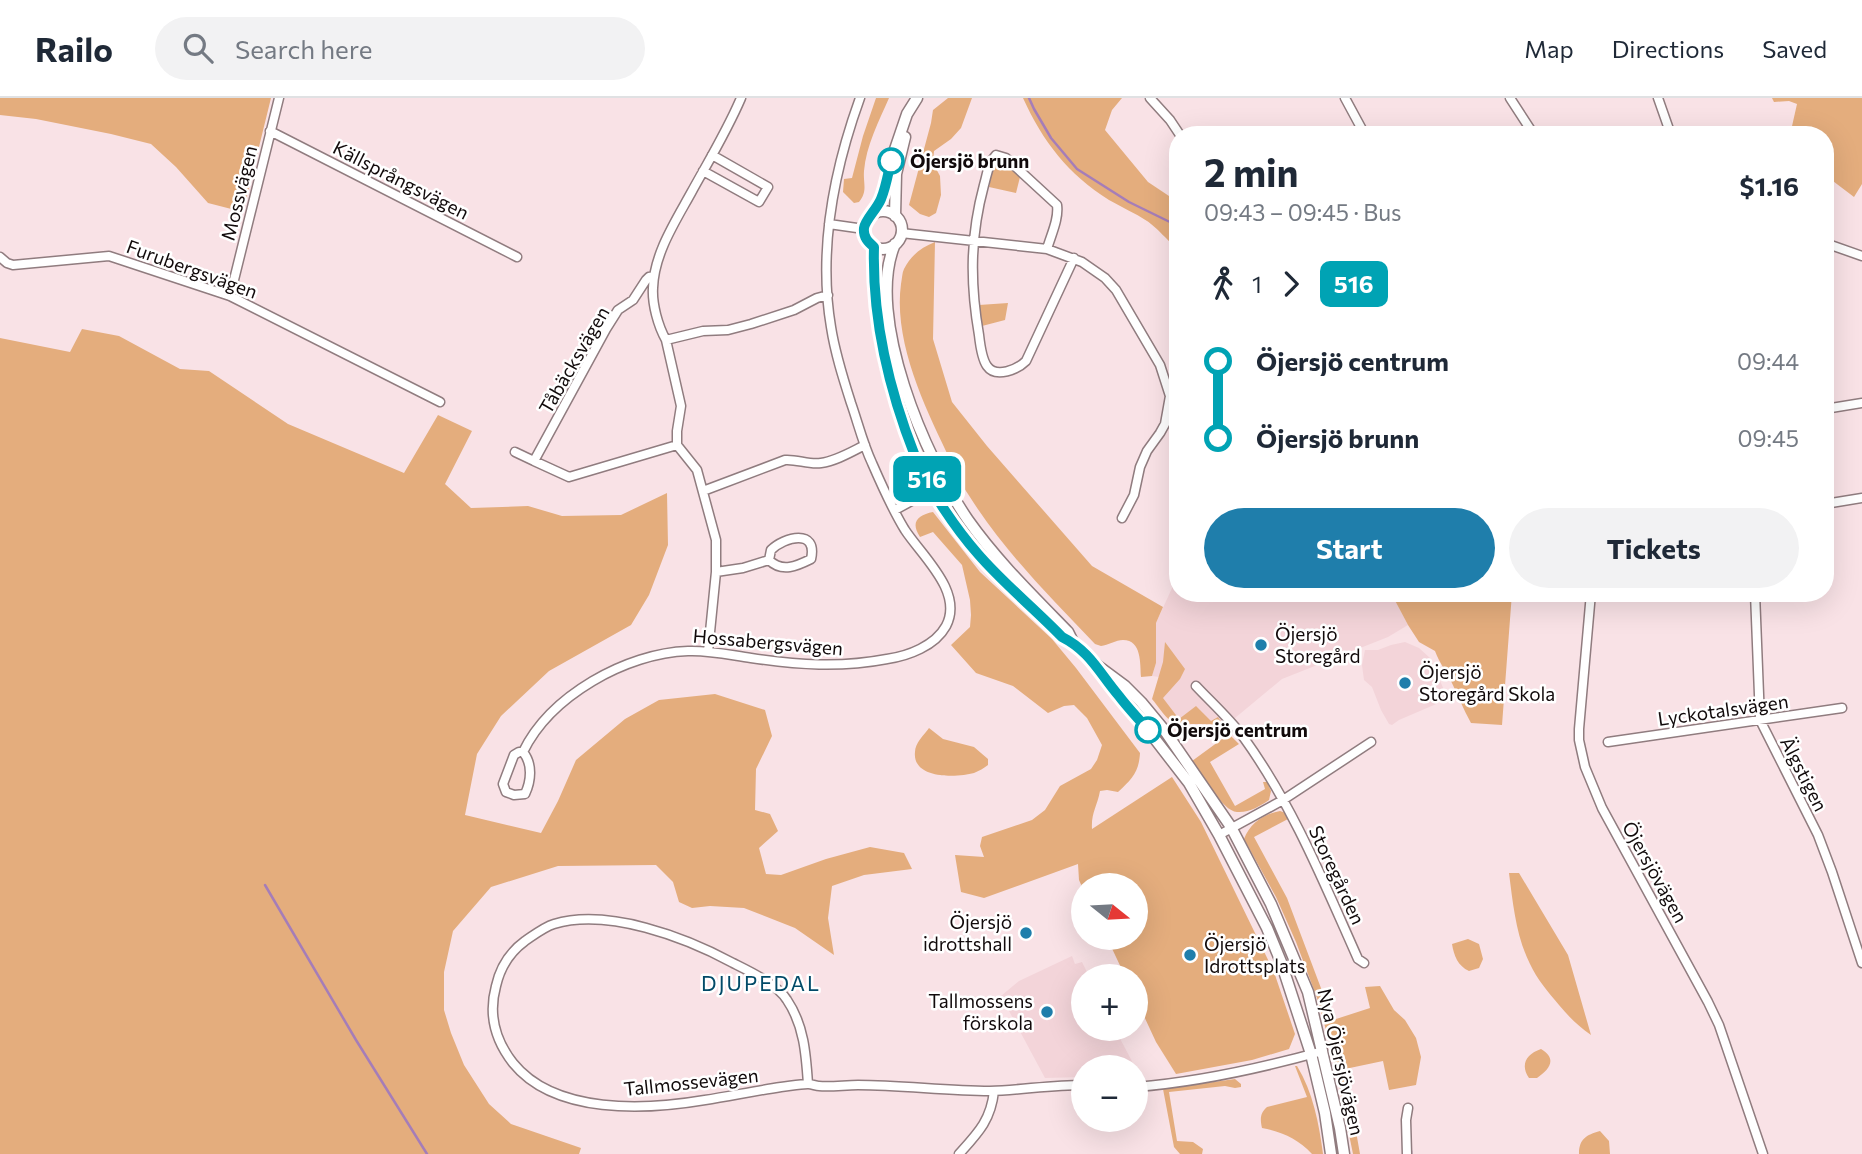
<!DOCTYPE html>
<html lang="en">
<head>
<meta charset="utf-8">
<style>
  :root { --surface:#fff; --page:#f2f2f3; --text:#1f2937; --muted:#747a83; --line:#e0e1e3; --accent:#1f7eab }
  body { margin:0; font-family:Commissioner,sans-serif; background:var(--page); color:var(--text); height:100vh; display:flex; flex-direction:column; font-size:26px; white-space:nowrap }
  * { box-sizing:border-box; margin:0 }
  p { font-size:23px; color:var(--muted) }
  .icon { flex:none; width:38px; height:38px; fill:none; stroke:currentColor; stroke-width:2; stroke-linecap:round; stroke-linejoin:round }
  .map { position:relative; flex:1; overflow:hidden }
  .side { position:absolute; left:1169px; top:28px; width:665px; height:476px; display:flex; flex-direction:column; background:var(--surface); border-radius:28px; box-shadow:0 7px 28px #0002 }
  .side>* { flex:none }
  .badge { padding:0 14px; border-radius:10px; font-size:24px; line-height:46px }
  .needle { width:46px; rotate:108deg }
  .tools { position:absolute; left:1071px; top:775px; display:grid; gap:14px }
  .tools a { display:grid; place-items:center; width:77px; height:77px; border-radius:50%; background:var(--surface); box-shadow:0 7px 28px #0002; font-size:35px }
  .map>.badge { position:absolute; translate:-50% -50%; box-shadow:0 0 0 4px #fff }
  .legs { display:flex; align-items:center; gap:10px; height:77px; padding:0 35px; font-size:23px }
  .legs p { margin-inline-start:auto }
  .summary { display:flex; align-items:center; justify-content:space-between; height:119px; padding:0 35px }
  h1 { font-size:38px; font-weight:700; line-height:52px }
  .cta { display:flex; gap:14px; margin-top:auto; padding:14px 35px }
  .cta a { flex:1; height:80px; border-radius:42px; background:var(--accent); color:#fff; font-size:28px; font-weight:700; line-height:80px; text-align:center }
  .cta a+a { background:var(--page); color:var(--text) }
  ul { padding:0 35px; list-style:none }
  li { display:flex; align-items:center; gap:24px; height:77px; font-size:26px }
  li i { display:grid; place-items:center; width:10px; height:100%; margin:0 9px; background:currentColor }
  li i::after { content:''; width:18px; height:18px; margin:-9px; border:5px solid; border-radius:50%; background:var(--surface) }
  li p { margin-inline-start:auto }
  li:first-child i { background:linear-gradient(#0000 50%,currentColor 0) }
  li:last-child i { background:linear-gradient(currentColor 50%,#0000 0) }
  header { display:flex; align-items:center; gap:42px; box-sizing:border-box; height:98px; padding:0 35px; background:var(--surface); border-bottom:2px solid var(--line) }
  header strong { font-size:33px }
  nav { display:flex; gap:38px; margin-inline-start:auto; font-size:24px }
  .search { width:490px; height:63px; background:var(--page); display:flex; align-items:center; gap:18px; box-sizing:border-box; padding:0 24px; border-radius:38px; color:var(--muted); font-size:26px }
  .map>svg:first-child { display:block }
  .built { fill:#f3d4d9 }
  .green { fill:#e4ad7d }
  .lines { fill:none; stroke-linecap:round; stroke-linejoin:round }
  .stream { stroke:#a57db8; stroke-width:2.5 }
  .minor-casing { stroke:#907c7f; stroke-width:11 }
  .tertiary-casing { stroke:#907c7f; stroke-width:13 }
  .minor { stroke:#fff; stroke-width:8 }
  .tertiary { stroke:#fff; stroke-width:10 }
  .line-1-casing { stroke:#fff; stroke-width:16 }
  .line-1 { stroke:#00a3b4; stroke-width:10 }
  .stop-1-dot { fill:#fff; stroke:#00a3b4; stroke-width:3.5 }
  .poi-dot { fill:#1f7eab; stroke:#fff; stroke-width:2.5 }
  .labels { text-anchor:middle; stroke-width:5; stroke-linejoin:round; paint-order:stroke }
  .stop-label { font-size:19px; font-weight:bold; fill:#110a0b; stroke:#fff; text-anchor:start }
  .street-label { font-size:19px; fill:#110a0b; stroke:#fff }
  .poi-label { font-size:19px; fill:#110a0b; stroke:#fff; text-anchor:start }
  .neighbourhood-label { font-size:21px; letter-spacing:2px; fill:#024a68; stroke:#fff }
</style>
</head>
<body>
<header>
<strong>Railo</strong>
<div class="search"><svg class="icon" aria-label="search" viewBox="0 0 24 24"><circle cx="10" cy="10" r="6"/><path d="M15 15l6 6"/></svg>Search here</div>
<nav><a>Map</a><a>Directions</a><a>Saved</a></nav>
</header>
<div class="map">
<svg width="1862" height="1056" viewBox="0 0 1862 1056">
  <rect width="100%" height="100%" fill="#f9e2e6"/>
  <path class="built" d="M1178,477V495H1391L1408,527L1388,539L1282,581L1235,620L1219,625L1173,623L1160,608L1159,579L1152,578L1156,565V525Z
    M1405,544L1419,550L1430,560L1448,601L1399,622L1392,627L1389,626L1381,612L1372,589L1364,582L1362,567L1365,552H1378L1391,547Z
    M1072,858L1075,866L1082,864L1089,878H1083V931H1115L1135,969L1083,970V979L1045,980L1001,898L1019,883Z"/>
  <path class="green" d="M0,0H271L243,114L208,105L176,69L151,46L111,36L36,21L0,17Z
    M876,0H889C879,23 866,48 864,73C863,86 868,93 859,104L854,105L843,94L844,81L852,80L863,38Z
    M948,0H972L961,30L951,41L934,53L933,65L940,78L941,97L936,115L929,119L920,116L909,107L931,25L933,12Z
    M1023,0H1122L1112,12L1105,32L1148,84L1178,104V153C1171,145 1155,128 1147,123C1135,115 1121,109 1109,102C1068,76 1043,44 1023,0Z
    M1772,0H1862V86L1854,99L1825,77V37H1790L1797,6L1789,3L1774,4Z
    M997,65L1007,67L1020,79L1016,95L989,89L993,70Z
    M935,144L933,241L952,304L987,348L1092,468L1163,509L1156,525V565L1152,578L1141,579C1140,566 1142,542 1123,542C1116,542 1108,547 1101,548L1095,546C1050,499 1003,452 968,396C961,386 957,374 951,363C926,312 893,244 901,186C902,181 902,175 904,171C911,157 922,149 935,144Z
    M1008,205L1005,222L982,228L977,209L979,207Z
    M82,231L119,238L180,271L209,273L288,326L404,375L438,317L472,333L445,386L471,410L528,408L562,418L621,417L667,395L668,447L649,497L631,527L549,573L501,618L477,656L465,717L541,735L558,703L576,662L625,621L659,602L715,596L765,612L772,638L756,671L755,712L770,716L778,733L759,750L766,776L781,777L826,761L870,749L904,755L912,771L864,777L832,788L828,820L834,857L795,830L744,810L710,808L692,810L679,804L673,784L656,767L558,768L491,789L453,833L444,874V912L451,935L464,967L489,1006L511,1026L581,1050L579,1056H0V240L70,254Z
    M933,414L980,474L1052,541L1076,570L1140,655C1139,674 1132,681 1118,694L1107,692L1100,693C1097,709 1091,715 1092,731L1172,679L1201,724L1274,874L1295,936L1289,951L1252,962L1176,976L1156,944L1136,901V878H1125L1107,840H1136V788H1083V791L1079,782L1078,766L984,800L961,794L955,757L984,759L980,748L982,739L1032,722L1045,712L1060,688L1091,671L1097,662L1102,647L1087,620L1074,607L1064,608L1048,615L1013,588L976,575L951,547L970,529L971,517L970,502L962,467L933,434L920,439C910,424 918,417 933,414Z
    M1391,495H1512L1502,627L1471,625C1463,611 1458,597 1451,583C1446,573 1439,564 1435,553L1419,544L1408,527Z
    M1165,544L1185,571L1180,581L1163,600L1179,621L1196,608L1211,623L1218,619L1223,627C1214,626 1176,627 1171,623C1164,618 1158,608 1152,601L1163,564Z
    M929,630L943,641L974,649L988,661V667C984,670 979,673 974,675C956,680 912,681 915,654C915,645 924,637 929,630Z
    M1229,636L1239,646L1210,664L1235,708L1265,691L1263,684H1267L1271,693L1269,702C1260,708 1249,715 1237,714C1222,713 1201,675 1192,663Z
    M1280,713L1286,715L1288,721L1254,739L1287,800L1333,922L1370,910L1365,889L1380,888L1394,912L1405,922L1416,940L1421,959L1416,987L1389,992L1383,963L1345,971L1360,1056H1353L1333,957L1317,900L1296,844L1276,799L1244,741C1250,725 1264,716 1280,713Z
    M1509,775H1519L1568,857L1591,937C1578,928 1568,918 1559,907C1548,894 1537,881 1530,866C1516,838 1513,806 1509,775Z
    M1468,841L1479,846L1483,861L1479,870L1469,873C1458,868 1454,858 1452,846Z
    M1541,951C1558,961 1549,972 1537,980H1529C1520,967 1526,956 1541,951Z
    M1295,968H1297C1313,994 1319,1026 1323,1056H1312C1298,1041 1282,1034 1262,1030C1260,1021 1260,1015 1267,1009L1307,999Z
    M1235,981L1241,986V989L1235,990L1225,988L1169,994L1177,1043L1193,1044L1203,1051L1202,1056H1180L1174,1049L1163,991Z
    M1600,1033L1609,1043L1610,1056H1579C1579,1041 1586,1037 1600,1033Z"/>
  <g class="lines">
    <path class="stream" d="M1029,0L1034,11L1051,40L1077,71L1129,104L1178,128
      M265,787L356,942L427,1056
      M1411,1053V1056"/>
    <g class="minor-casing">
      <path id="minor" d="M1150,0L1170,22L1180,37
        M1345,0L1365,37
        M1510,0L1534,37
        M1658,0L1671,37
        M270,33L517,159
        M703,73L759,104L768,89L712,57
        M829,126L864,131
        M901,135L1047,151L1082,164L1105,180L1116,192L1160,267L1170,298L1165,326L1160,335L1147,353L1140,369L1134,397L1122,420
        M1825,145L1862,158
        M1047,151C1051,137 1059,121 1057,107L1006,60L996,57C988,65 987,77 984,87C970,139 970,185 979,237C980,246 982,261 987,268C996,281 1018,271 1026,263L1074,160
        M0,159L7,165L13,167L109,158L230,198L440,304
        M654,178L649,179L646,182L633,202L618,212L606,231L534,363L569,379L677,347
        M230,198L279,0
        M666,242C658,228 652,206 653,190C654,156 675,124 691,95C708,64 727,33 741,0
        M1825,311L1862,305
        M515,354L534,363
        M703,393L785,362C797,361 809,367 821,365C836,363 851,354 865,347
        M1825,406L1862,400
        M895,412L946,384
        M716,474L743,470L769,462C782,475 797,468 811,461C818,430 784,439 771,452L769,462
        M1591,495L1579,631V642L1585,669L1602,710L1708,904L1719,927L1763,1056
        M1755,495L1760,622L1818,737L1832,774L1862,865
        M708,554L716,474V442L697,372L677,347V333L681,308L666,242L703,233L728,232L751,226L794,212L817,200L828,197
        M1196,588C1212,605 1230,621 1244,640C1293,708 1324,785 1358,861L1364,865
        M1608,644L1842,610
        M523,654H519L514,657L503,686L506,694L514,697L525,696C531,683 533,666 523,654C550,598 626,555 688,553C709,552 730,557 751,560C798,567 840,570 887,561C908,558 935,548 946,528C964,494 922,458 905,432C892,411 882,388 872,365C863,346 858,325 851,305C843,280 835,255 831,229C818,152 834,72 860,0
        M1219,737L1283,702L1371,644
        M808,986C806,956 804,927 787,902C777,886 749,873 733,865C685,839 608,810 554,826C544,829 534,837 525,843C510,854 500,870 496,888C488,917 495,942 513,965C555,1017 646,1012 705,1002C730,998 755,993 781,989C790,988 800,986 808,986C812,986 816,988 819,988C832,989 845,987 858,987C902,987 946,993 990,993C1021,992 1052,987 1083,987
        M1136,989C1199,984 1262,970 1323,953
        M959,1056C978,1035 991,1022 994,993
        M1407,1056L1406,1022L1408,1010"/>
    </g>
    <g class="tertiary-casing">
      <path id="tertiary" d="M864 132a19 19 0 1 1 38 0a19 19 0 1 1-38 0Z
        M873,116L882,99L891,63L907,16L917,0
        M895,118L896,76L905,39
        M895,146C864,218 926,361 968,422C997,463 1033,498 1068,534L1073,544
        M874,149C871,256 907,375 978,456C1004,486 1035,511 1063,539L1073,544L1098,568L1125,588L1141,604L1165,633L1231,729L1271,806L1308,894L1340,1030L1344,1056
        M1104,577L1118,597L1148,632L1189,685L1219,737L1267,830L1281,864L1311,956L1325,1015L1331,1056"/>
    </g>
    <use href="#minor" class="minor"/>
    <use href="#tertiary" class="tertiary"/>
  </g>
  <g class="lines">
    <g class="line-1-casing">
      <path id="line-1" d="M891,63C888,76 886,89 881,101C877,111 865,122 864,130C863,139 868,144 874,149C872,219 889,292 915,358C927,389 956,431 978,456C1004,486 1035,511 1062,539C1090,553 1100,576 1119,598C1128,610 1138,620 1148,632"/>
    </g>
    <use href="#line-1" class="line-1"/>
  </g>
  <g class="stop-1-dot">
    <circle cx="891" cy="63" r="12"/>
    <circle cx="1148" cy="632" r="12"/>
  </g>
  <g class="poi-dot">
    <circle cx="1261" cy="547" r="7"/>
    <circle cx="1405" cy="585" r="7"/>
    <circle cx="1026" cy="835" r="7"/>
    <circle cx="1190" cy="857" r="7"/>
    <circle cx="1047" cy="914" r="7"/>
  </g>
  <g class="labels">
    <g class="stop-label">
      <text x="910" y="70">Öjersjö brunn</text>
      <text x="1167" y="639">Öjersjö centrum</text>
    </g>
    <g class="street-label">
      <text transform="translate(401 82) rotate(27)" y="7">Källsprångsvägen</text>
      <text transform="translate(239 95) rotate(-76)" y="7">Mossvägen</text>
      <text transform="translate(192 171) rotate(20)" y="7">Furubergsvägen</text>
      <text transform="translate(574 262) rotate(-60)" y="7">Tåbäcksvägen</text>
      <text transform="translate(768 544) rotate(5)" y="7">Hossabergsvägen</text>
      <text transform="translate(1723 612) rotate(-8)" y="7">Lyckotalsvägen</text>
      <text transform="translate(1804 676) rotate(63)" y="7">Älgstigen</text>
      <text transform="translate(1655 774) rotate(61)" y="7">Öjersjövägen</text>
      <text transform="translate(1337 777) rotate(65)" y="7">Storegården</text>
      <text transform="translate(1341 964) rotate(77)" y="7">Nya Öjersjövägen</text>
      <text transform="translate(691 984) rotate(-6)" y="7">Tallmossevägen</text>
    </g>
    <g class="poi-label">
      <text x="1275" y="543">Öjersjö<tspan x="1275" dy="22">Storegård</tspan></text>
      <text x="1419" y="581">Öjersjö<tspan x="1419" dy="22">Storegård Skola</tspan></text>
      <text x="1012" y="831" text-anchor="end">Öjersjö<tspan x="1012" dy="22">idrottshall</tspan></text>
      <text x="1204" y="853">Öjersjö<tspan x="1204" dy="22">Idrottsplats</tspan></text>
      <text x="1033" y="910" text-anchor="end">Tallmossens<tspan x="1033" dy="22">förskola</tspan></text>
    </g>
    <g class="neighbourhood-label">
      <text x="761" y="893">DJUPEDAL</text>
    </g>
  </g>
</svg>
<div class="tools">
<a><svg class="needle" viewBox="-14 -14 28 28"><path d="M0-13l5 13h-10z" fill="#e53935"/><path d="M0 13l5-13h-10z" fill="#747a83"/></svg></a>
<a>+</a>
<a>−</a>
</div>
<b class="badge" style="left:927px;top:381px;background:#00a3b4;color:#fff">516</b>
<section class="side">
<div class="summary"><div><h1>2 min</h1><p>09:43 – 09:45 · Bus</p></div><b>$1.16</b></div>
<div class="legs"><svg class="icon" aria-label="walk" viewBox="0 0 24 24"><circle cx="13" cy="4" r="2"/><path d="M13 8l-2 6 4 7M11 14l-3 7M7 12l3-4h3l4 4"/></svg>1<svg class="icon" aria-label="forward" viewBox="0 0 24 24"><path d="M9 5l7 7-7 7"/></svg><b class="badge" style="background:#00a3b4;color:#fff">516</b></div>
<ul>
<li><i style="color:#00a3b4"></i><b>Öjersjö centrum</b><p>09:44</p></li>
<li><i style="color:#00a3b4"></i><b>Öjersjö brunn</b><p>09:45</p></li>
</ul>
<div class="cta"><a>Start</a><a>Tickets</a></div>
</section>
</div>
</body>
</html>
